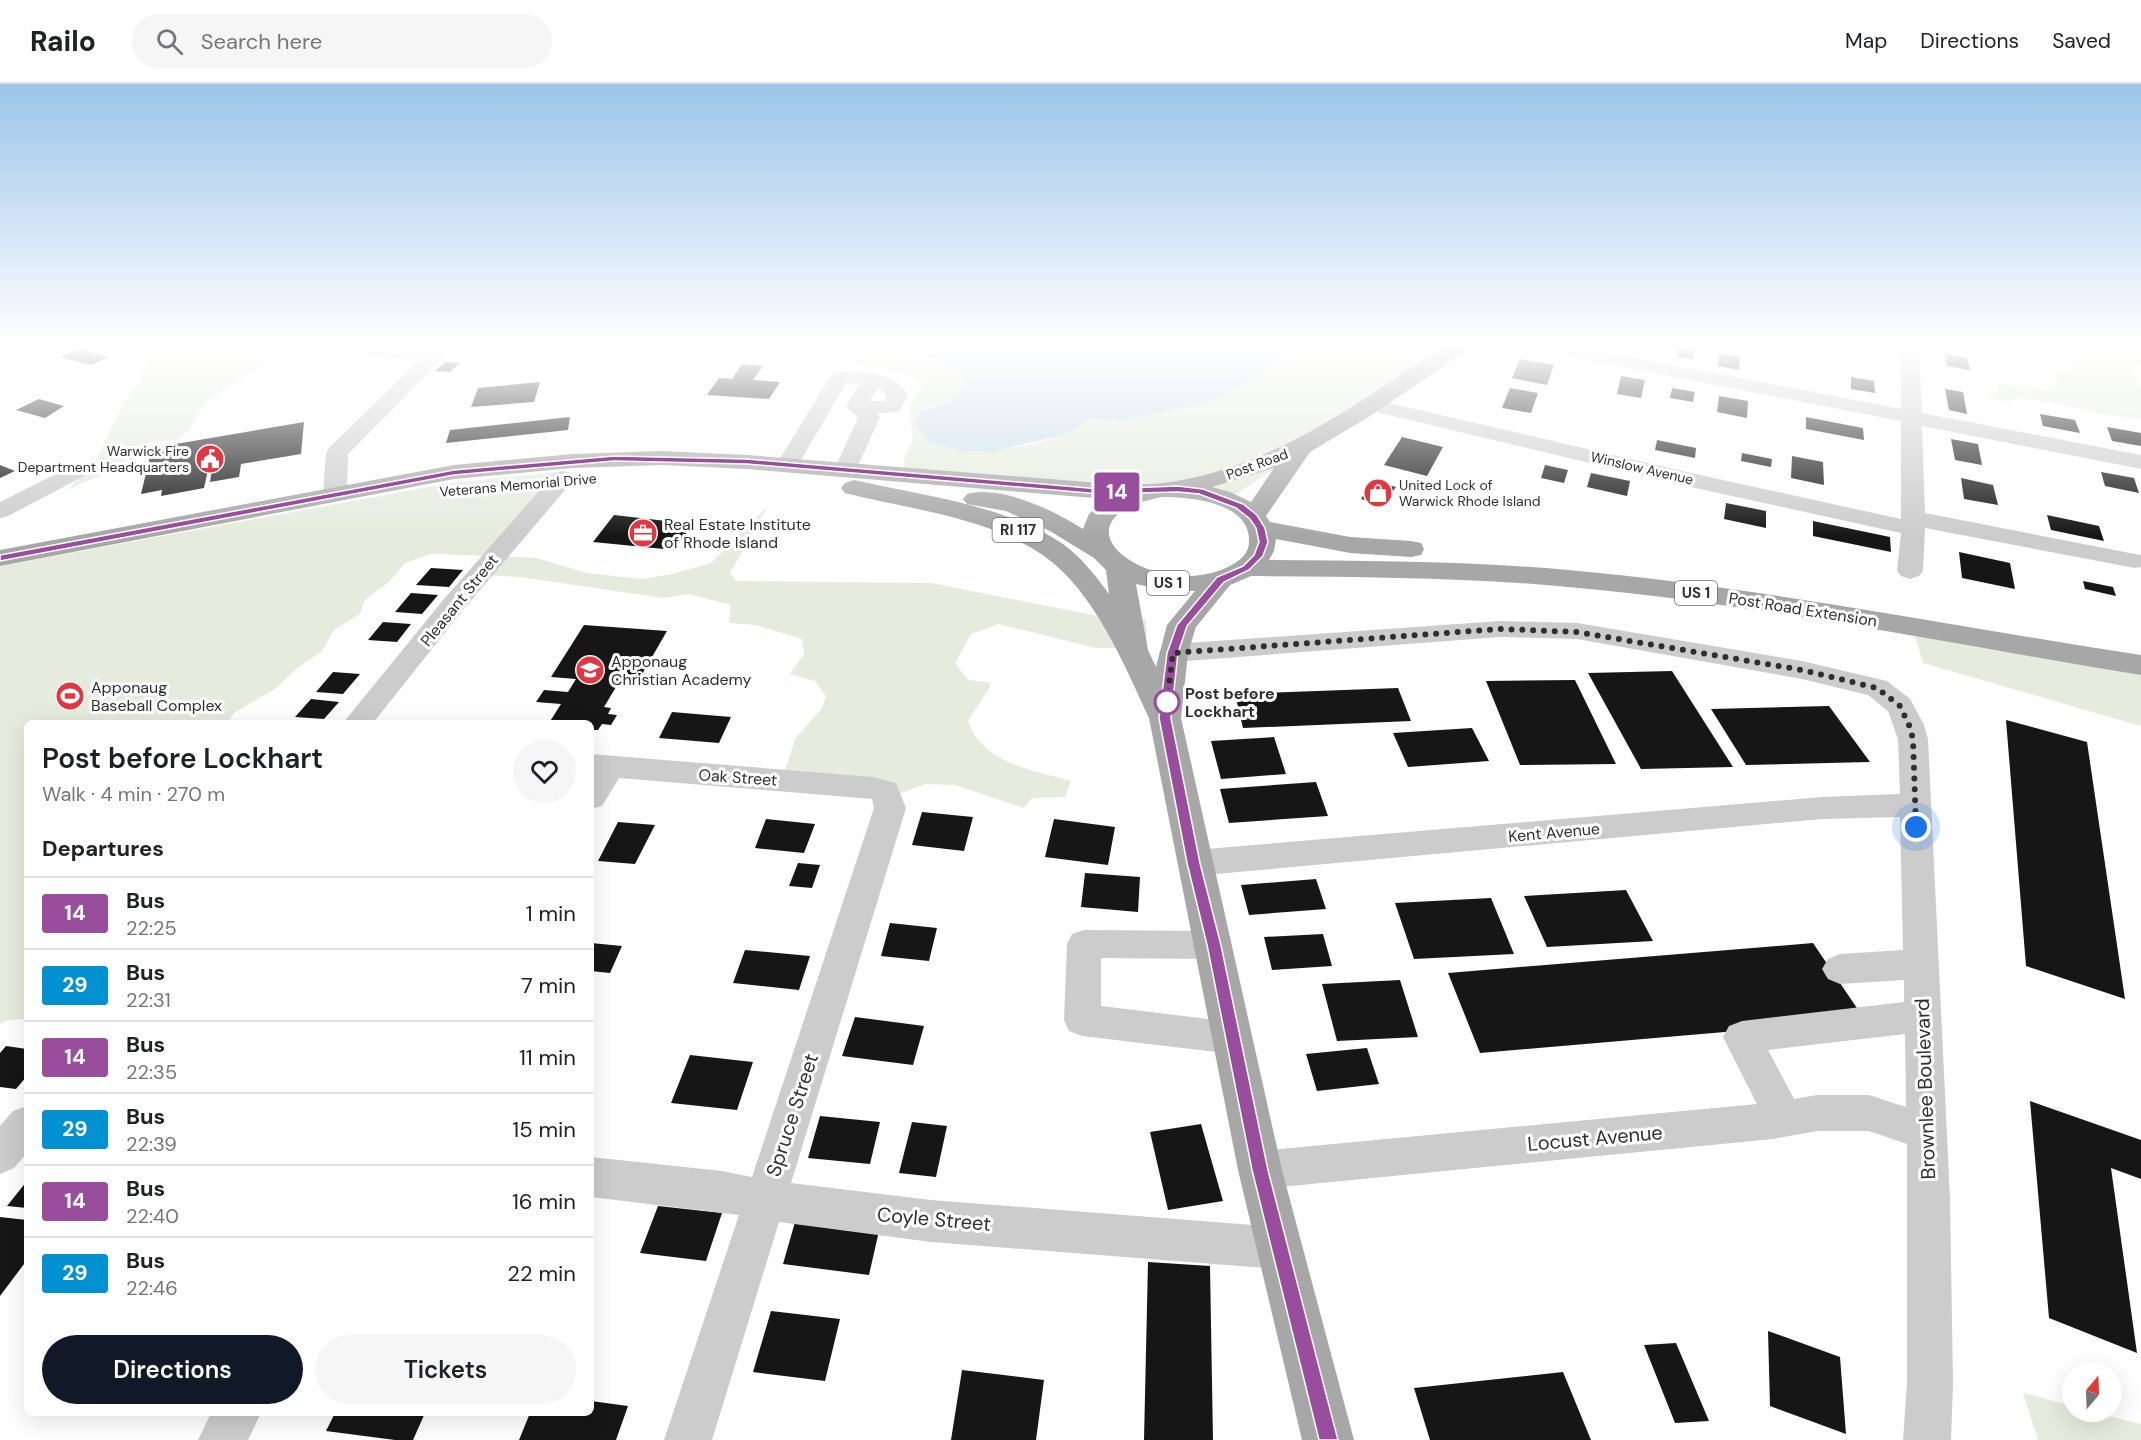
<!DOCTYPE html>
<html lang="en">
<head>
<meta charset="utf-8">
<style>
  :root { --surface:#fff; --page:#f6f6f6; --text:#202124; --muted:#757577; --line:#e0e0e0; --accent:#111827 }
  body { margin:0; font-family:"DM Sans",sans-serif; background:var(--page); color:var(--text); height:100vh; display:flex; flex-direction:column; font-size:22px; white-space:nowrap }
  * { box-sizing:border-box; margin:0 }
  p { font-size:20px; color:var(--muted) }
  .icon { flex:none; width:33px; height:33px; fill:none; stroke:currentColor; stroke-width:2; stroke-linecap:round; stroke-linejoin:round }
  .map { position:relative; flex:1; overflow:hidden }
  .sheet { position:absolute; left:24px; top:636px; width:570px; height:696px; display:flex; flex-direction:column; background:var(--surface); border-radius:9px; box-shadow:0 6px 24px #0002 }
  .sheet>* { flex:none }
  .badge { padding:0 12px; border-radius:4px; font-size:21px; line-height:39px }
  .needle { width:39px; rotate:19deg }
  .buttons { position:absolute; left:2062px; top:1278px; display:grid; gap:12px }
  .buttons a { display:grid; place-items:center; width:60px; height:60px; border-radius:50%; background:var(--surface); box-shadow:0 6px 24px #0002; font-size:30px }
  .you { position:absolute; width:30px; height:30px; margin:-15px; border:4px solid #fff; border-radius:50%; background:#1a73e8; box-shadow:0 0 0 9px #1a73e833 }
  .map>.badge { position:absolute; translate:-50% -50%; box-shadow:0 0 0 3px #fff }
  h2 { padding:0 18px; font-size:22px; line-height:54px }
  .round { display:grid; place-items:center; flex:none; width:63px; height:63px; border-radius:32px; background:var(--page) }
  .overview { display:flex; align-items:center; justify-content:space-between; height:102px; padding:0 18px }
  h1 { font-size:28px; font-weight:600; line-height:45px }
  .action { display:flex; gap:12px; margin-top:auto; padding:12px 18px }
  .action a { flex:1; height:69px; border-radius:36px; background:var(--accent); color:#fff; font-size:24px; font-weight:600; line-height:69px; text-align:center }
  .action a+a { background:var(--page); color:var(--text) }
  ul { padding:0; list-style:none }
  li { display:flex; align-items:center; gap:18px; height:72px; padding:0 18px; border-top:2px solid var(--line) }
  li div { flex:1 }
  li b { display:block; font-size:22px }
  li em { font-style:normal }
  li .badge { min-width:66px; font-weight:700; text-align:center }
  header { display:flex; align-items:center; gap:36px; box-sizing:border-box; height:84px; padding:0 30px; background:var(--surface); border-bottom:2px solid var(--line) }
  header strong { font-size:28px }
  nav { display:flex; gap:33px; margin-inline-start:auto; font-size:21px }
  .search { width:420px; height:54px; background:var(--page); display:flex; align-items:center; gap:15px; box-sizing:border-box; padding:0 21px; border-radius:33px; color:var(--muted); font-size:22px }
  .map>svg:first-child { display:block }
  .green { fill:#e5ecdd }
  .water { fill:#cadeeb }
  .building { fill:#161616 }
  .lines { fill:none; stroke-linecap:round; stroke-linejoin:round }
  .minor { fill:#ccc; fill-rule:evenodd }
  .major { fill:#a7a7a7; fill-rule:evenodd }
  .line { fill:#994d9d; stroke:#fff; stroke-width:1.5 }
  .walk { stroke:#2f2f2f; stroke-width:6; stroke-dasharray:0 10.8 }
  .stop-dot { fill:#fff; stroke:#994d9d; stroke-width:3 }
  .labels { text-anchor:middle; stroke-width:6; stroke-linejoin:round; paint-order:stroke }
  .far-poi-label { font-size:14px; fill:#2f2f2f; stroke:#fff; text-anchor:end }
  .far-street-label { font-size:14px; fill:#2f2f2f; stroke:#fff }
  .shield { fill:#fff; stroke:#6d6d6d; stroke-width:1.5 }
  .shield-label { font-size:15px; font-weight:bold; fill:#2f2f2f }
  .poi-label { font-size:16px; fill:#2f2f2f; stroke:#fff; text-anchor:start }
  .street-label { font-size:16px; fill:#2f2f2f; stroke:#fff }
  .stop-label { font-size:16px; font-weight:bold; fill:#2f2f2f; stroke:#fff; text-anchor:start }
  .near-street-label { font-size:20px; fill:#2f2f2f; stroke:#fff }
</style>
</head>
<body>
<header>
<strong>Railo</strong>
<div class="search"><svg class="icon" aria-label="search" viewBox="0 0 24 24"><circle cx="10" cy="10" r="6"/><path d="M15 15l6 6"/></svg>Search here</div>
<nav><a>Map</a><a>Directions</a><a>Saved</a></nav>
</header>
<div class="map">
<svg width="2141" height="1356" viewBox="0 0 2141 1356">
  <rect width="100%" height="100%" fill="#fff"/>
  <path class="green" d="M142,262H309L291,267L245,291L204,320L189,346L177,356L143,359L121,382L67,406L82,391L76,393L96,377L123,320L138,300L147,273Z
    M714,262C796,262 880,255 958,284L968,303L949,318L925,324L964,367C1002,368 1060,360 1088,334L1119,337L1192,322L1222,313L1275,282L1296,262H1458L1229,415L1200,414L903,391L905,371L913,357L909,322L924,300L917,296V293C886,286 855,276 824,280L825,273L820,271L716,265Z
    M2032,262H2141V279L2133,285L2137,298L2141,303V335L2101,330L2073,322L2023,314L2004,318L1986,311L1997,308L1999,300L2051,306L2058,301L2054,290L2066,289L2076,282L2063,270Z
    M560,388L499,472L536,474L587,489L642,495L672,490L711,479L768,422L730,489L736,497L931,499L1103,533L1146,536L1147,564H1096L999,540L971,550L955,579L968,596L989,598L990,603L968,637C983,680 1033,686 1071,697L1065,713L1032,714L1024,724L955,701L925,700L894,712L783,694L795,655L822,624L826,612L815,597L790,590L804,570L802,555L756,541L729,539L731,521L689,510L663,514L520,493L482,491L493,472L430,470L405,479L390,497L365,516L360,530L334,546L322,567L296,585L275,605L234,629L228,639H27V935L8,936L0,940V482L450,399Z
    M1914,549L2141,586V642L1923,579Z
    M2023,1309L2073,1322V1328H2092L2141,1340V1356H2038Z"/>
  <path class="water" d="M858,262H1296L1275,282L1222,313L1192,322L1119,337L1089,334L1076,345L1059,352L992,368L964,367L928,358L915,339L920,328L949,318L968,303L958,284L929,273Z"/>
  <path class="building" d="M1679,262H1695L1693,275L1677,273Z
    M78,265L109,273L91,281L60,273Z
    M1719,269L1740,273L1739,286L1718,282Z
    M1945,270L1967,274L1970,286L1947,282Z
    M1520,275L1554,281L1547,301L1512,294Z
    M445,278L460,279L450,288L435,287Z
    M742,280L763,282L753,296L780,298L769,315L707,311L719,294L732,295Z
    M1621,292L1645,296L1641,314L1617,310Z
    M1851,293L1874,297L1875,309L1851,305Z
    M540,298L534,318L471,323L478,304Z
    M1510,304L1538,309L1531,329L1502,324Z
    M1672,304L1695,308L1693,318L1670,314Z
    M1945,305L1963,308L1967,330L1949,326Z
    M1719,312L1748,317L1747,334L1717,328Z
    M39,315L64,322L45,334L16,326Z
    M2040,330L2075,336L2080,349L2043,342Z
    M570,333L568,346L446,359L450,346Z
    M1806,333L1863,344L1864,356L1806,345Z
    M304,338L301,370L241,380L239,393L210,398L212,385L208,386L204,404L161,412L162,406L141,410L152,364Z
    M2107,343L2141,349V362L2112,357Z
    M1402,353L1443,363L1427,392L1384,381Z
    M1951,355L1978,360L1982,381L1955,376Z
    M1657,356L1696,364L1695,374L1655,366Z
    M1742,369L1772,375L1771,383L1741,377Z
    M1792,372L1823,378L1824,401L1791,394Z
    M0,381L15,387L0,394Z
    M1545,381L1568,386L1564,399L1541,394Z
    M2101,388L2134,394L2139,409L2105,402Z
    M1591,389L1630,397L1627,412L1587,403Z
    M1961,394L1993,401L1998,421L1964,415Z
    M1372,397L1396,403L1382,421L1361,415Z
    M1726,419L1766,427V444L1724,435Z
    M614,431L693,440L674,466L593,458Z
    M2047,431L2099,442L2104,457L2051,446Z
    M1813,437L1890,453L1891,468L1813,452Z
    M1959,468L2010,479L2015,505L1962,494Z
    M431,484L463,486L449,503L416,501Z
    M2083,497L2113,503L2116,512L2085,505Z
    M411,509L438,511L422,530L395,528Z
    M383,538L411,540L397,558L368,556Z
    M584,541L667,547L637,599L619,598L604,623L611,624L608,630L617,631L611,641L602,640L598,646H591V639H549L561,620L536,618L544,606L568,608L576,595L551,593Z
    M1672,587L1733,683L1641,685L1588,589Z
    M333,588L360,590L343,610L316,608Z
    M1575,596L1616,680L1520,681L1486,597Z
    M1398,604L1411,637L1243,644L1235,610Z
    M311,615L339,618L324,635L295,633Z
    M1829,622L1870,678L1746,681L1711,625Z
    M672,628L731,633L719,659L659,654Z
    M2006,636L2087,658L2125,915L2026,882Z
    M1472,644L1489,677L1408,683L1393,649Z
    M1274,653L1286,690L1221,695L1211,657Z
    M1316,698L1328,732L1229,739L1220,705Z
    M922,728L973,733L964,767L912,761Z
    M766,735L815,740L804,769L755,764Z
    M1054,735L1115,743L1108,781L1045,773Z
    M618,738L655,741L635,780L598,777Z
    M798,779L820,781L812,804L789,802Z
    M1085,789L1140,793L1138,828L1081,823Z
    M1316,795L1326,825L1249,831L1241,801Z
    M1626,806L1653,857L1547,863L1524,812Z
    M1491,814L1514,870L1414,875L1395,819Z
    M890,839L937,844L929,877L881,872Z
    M1323,850L1332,882L1272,886L1264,853Z
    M591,859L622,862L610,889L591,887Z
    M1813,859L1865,936L1480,969L1448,889Z
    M745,866L810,872L799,906L733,899Z
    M1400,896L1418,953L1337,957L1322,900Z
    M855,933L924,942L913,981L842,972Z
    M6,962L27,965V992L16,1005L0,1003V969Z
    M1367,964L1379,1000L1317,1007L1306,970Z
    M690,971L753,978L737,1026L671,1019Z
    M2030,1017L2141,1056V1095L2111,1084L2137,1269L2049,1234Z
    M820,1032L880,1038L870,1080L808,1074Z
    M912,1038L947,1042L936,1093L899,1089Z
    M1201,1040L1223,1117L1168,1126L1150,1048Z
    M27,1097V1124L7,1122Z
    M658,1122L722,1129L706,1177L640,1169Z
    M0,1133L27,1136V1176L0,1212Z
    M795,1138L879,1147L869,1191L783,1180Z
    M1148,1178L1210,1182L1213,1356H1144Z
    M771,1227L840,1235L825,1297L753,1288Z
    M1768,1247L1840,1273L1846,1350L1770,1322Z
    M1676,1259L1709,1337L1675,1339L1644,1261Z
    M962,1286L1044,1296L1036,1356H951Z
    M1563,1288L1591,1356H1430L1414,1304Z
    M591,1317L628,1322L616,1356H519L530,1329H591Z
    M335,1329H425L413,1356H395L326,1347Z"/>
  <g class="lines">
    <path class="minor" d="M342,262H382L434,267L441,269L444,273L348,370L347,410L343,415L335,417L327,415L323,410L326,369L329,364L418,277L368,272L345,266Z
      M1536,262H1574L1901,325L1900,262H1919L1922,329L2141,371V385L1922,342L1925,429L2135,470L2141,471V483L2135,484L1925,444L1923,487L1919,492L1910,495L1901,492L1897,487L1901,449L1682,401L1372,327L1365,325L1362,321L1365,317L1372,315L1682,387L1901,435V337L1546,268L1539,266Z
      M840,287C867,289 892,287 908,311L899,328L877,329L880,333L856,386L853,391L845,393L837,391L834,386L858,334L846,322L859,300L846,299L795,386L787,388L779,386L776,381L830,293L833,289ZM878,303L887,312L885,317H870Z
      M80,378L88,380L91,385L88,390L8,432L0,434V418Z
      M563,387L571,389L574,394L571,399L462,527L373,639H343L444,515L555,389Z
      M1500,537L1577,539L1802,577L1887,597L1910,615L1924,641L1928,655L1950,1114L1953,1299L1951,1356H1903L1907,1299V1060L1869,1047H1817L1773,1055L1260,1105L1246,1100L1240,1086L1246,1072L1260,1067L1757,1020L1723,953L1729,942L1742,937L1904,918V896L1840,900L1828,895L1822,885L1828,875L1840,870L1903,866L1900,733L1822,735L1194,792L1182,788L1178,779L1182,770L1194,766L1822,713L1900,710L1898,655L1888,627L1868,611L1802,595L1577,555L1500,553L1173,578L1163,575L1159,569L1163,563L1173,560ZM1905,950L1906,1023L1869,1011H1817L1794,1015L1768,966Z
      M591,670L873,693L896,699L906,724L791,1099L931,1116L1278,1143L1293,1149L1299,1164L1293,1179L1278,1185L931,1158L779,1138L712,1356H664L739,1131L591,1113V1073L722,1087L752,1093L874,724L872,715L619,694L602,722L591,725Z
      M1084,846L1214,847L1226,851L1231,861L1226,871L1214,875L1101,874V922L1233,938L1246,943L1252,954L1246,965L1233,970L1082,952L1069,947L1064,936L1067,860L1072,850Z
      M27,1022V1069L14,1084L0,1090V1042L13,1027Z
      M211,1329H261L248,1356H198Z"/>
    <path class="major" d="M1444,262H1469L1466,267L1370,332L1310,368L1266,432L1270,438L1350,453L1411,457L1421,459L1424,465L1421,471L1411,473L1350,469L1276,455L1274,467L1269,476C1368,477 1468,477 1568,486C1760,503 1950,542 2141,571V591C1950,560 1760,520 1568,503C1463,493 1357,493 1251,492L1230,501L1196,543L1188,569L1181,634L1282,1086L1354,1356H1302L1238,1086L1149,634C1124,580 1094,507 1044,472C986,432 911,426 845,409L841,404L845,399L854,396C923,412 1003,420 1063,460C1081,473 1096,492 1109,510L1106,486L1094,474L1050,447L1006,427L967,420L963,415L967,410C1002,401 1053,426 1083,445L1089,430L1106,415L747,385L662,381L573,384L454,395L0,482V466L454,381L573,370L662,367L747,371L1100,399C1125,400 1152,402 1177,397C1279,379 1361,317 1444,262ZM1274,384L1251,418L1230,408L1212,403ZM1162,413C1190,413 1252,418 1249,459C1248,473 1234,481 1221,486C1147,514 1045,436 1162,413ZM1136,500L1163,506L1195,507L1167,541L1156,583L1148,566Z"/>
  </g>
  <linearGradient id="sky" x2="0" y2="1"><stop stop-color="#9cc5e9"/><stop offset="0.58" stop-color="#fff"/><stop offset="1" stop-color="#fff" stop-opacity="0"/></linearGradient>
  <rect width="2141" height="452" fill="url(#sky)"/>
  <path class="line" d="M614,372L747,375L1100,405L1178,402L1203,405L1243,420L1257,431L1265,444L1268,458L1263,472L1249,486L1224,498L1187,542L1178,569L1171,634L1200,779L1221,861L1268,1086L1338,1356H1319L1252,1086L1207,861L1187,779L1159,634L1167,569L1177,541L1217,493L1243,482L1254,471L1259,458L1256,444L1250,435L1236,424L1199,410L1178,408L1100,410L747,380L614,377L454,391L0,477V471L454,386Z"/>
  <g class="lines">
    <path class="walk" d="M1167,618L1173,569L1500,545L1577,548L1802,586L1877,604L1900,622L1909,641L1913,655L1916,743"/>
  </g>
  <defs>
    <g id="civic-disc" transform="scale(1.5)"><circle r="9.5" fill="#e23641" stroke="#fff"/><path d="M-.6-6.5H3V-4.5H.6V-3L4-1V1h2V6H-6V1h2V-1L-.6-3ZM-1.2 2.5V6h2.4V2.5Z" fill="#fff"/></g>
    <g id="shop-disc" transform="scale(1.5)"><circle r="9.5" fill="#e23641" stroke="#fff"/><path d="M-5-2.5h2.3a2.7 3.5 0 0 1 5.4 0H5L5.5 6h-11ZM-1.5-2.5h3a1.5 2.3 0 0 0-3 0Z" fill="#fff"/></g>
    <g id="office-disc" transform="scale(1.5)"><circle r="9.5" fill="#e23641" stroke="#fff"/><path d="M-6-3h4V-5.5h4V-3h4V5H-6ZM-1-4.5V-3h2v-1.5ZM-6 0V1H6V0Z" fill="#fff"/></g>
    <g id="school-disc" transform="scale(1.5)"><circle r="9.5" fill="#e23641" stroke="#fff"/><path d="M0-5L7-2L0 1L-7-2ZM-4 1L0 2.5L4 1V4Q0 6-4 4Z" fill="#fff"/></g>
    <g id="stadium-disc" transform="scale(1.5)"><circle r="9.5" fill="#e23641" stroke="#fff"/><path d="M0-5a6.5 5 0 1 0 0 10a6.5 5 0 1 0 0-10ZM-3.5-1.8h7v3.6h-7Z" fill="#fff"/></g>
  </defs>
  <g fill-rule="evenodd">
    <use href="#civic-disc" x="210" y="375"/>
    <use href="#shop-disc" x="1378" y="409"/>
    <use href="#office-disc" x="643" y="449"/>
    <use href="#school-disc" x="590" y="586"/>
    <use href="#stadium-disc" x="70" y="612"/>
  </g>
  <circle class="stop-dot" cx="1167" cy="618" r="12"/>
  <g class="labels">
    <g class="far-poi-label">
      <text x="189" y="372">Warwick Fire<tspan x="189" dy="16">Department Headquarters</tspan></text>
      <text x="1399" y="406" text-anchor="start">United Lock of<tspan x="1399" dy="16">Warwick Rhode Island</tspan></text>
    </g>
    <g class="far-street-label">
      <text transform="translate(1257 380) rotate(-20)" y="5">Post Road</text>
      <text transform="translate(1642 384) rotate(13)" y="5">Winslow Avenue</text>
      <text transform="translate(518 401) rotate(-5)" y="5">Veterans Memorial Drive</text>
    </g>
    <g class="shield">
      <rect x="992.5" y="434" width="51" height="24" rx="4.5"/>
      <rect x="1147" y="487" width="42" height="24" rx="4.5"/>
      <rect x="1675" y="497" width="42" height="24" rx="4.5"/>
    </g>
    <g class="shield-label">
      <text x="1018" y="451">RI 117</text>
      <text x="1168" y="504">US 1</text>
      <text x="1696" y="514">US 1</text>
    </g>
    <g class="poi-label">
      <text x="664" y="446">Real Estate Institute<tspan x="664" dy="18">of Rhode Island</tspan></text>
      <text x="611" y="583">Apponaug<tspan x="611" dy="18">Christian Academy</tspan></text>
      <text x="91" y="609">Apponaug<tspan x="91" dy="18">Baseball Complex</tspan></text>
    </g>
    <g class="street-label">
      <text transform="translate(459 516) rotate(-51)" y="6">Pleasant Street</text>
      <text transform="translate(1803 525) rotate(9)" y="6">Post Road Extension</text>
      <text transform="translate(738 693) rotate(4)" y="6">Oak Street</text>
      <text transform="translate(1554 748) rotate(-5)" y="6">Kent Avenue</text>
    </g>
    <g class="stop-label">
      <text x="1185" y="615">Post before<tspan x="1185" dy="18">Lockhart</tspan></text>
    </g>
    <g class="near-street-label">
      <text transform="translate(1925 1005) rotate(-92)" y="7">Brownlee Boulevard</text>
      <text transform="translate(792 1031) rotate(-72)" y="7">Spruce Street</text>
      <text transform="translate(1595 1054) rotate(-5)" y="7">Locust Avenue</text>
      <text transform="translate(934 1135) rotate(5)" y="7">Coyle Street</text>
    </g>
  </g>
</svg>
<div class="buttons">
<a><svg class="needle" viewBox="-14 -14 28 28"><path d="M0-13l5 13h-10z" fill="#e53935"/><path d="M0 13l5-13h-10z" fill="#757577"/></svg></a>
</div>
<div class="you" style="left:1916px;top:743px"></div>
<b class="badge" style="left:1117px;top:408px;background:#994d9d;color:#fff">14</b>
<section class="sheet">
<div class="overview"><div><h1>Post before Lockhart</h1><p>Walk · 4 min · 270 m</p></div><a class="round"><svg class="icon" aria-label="heart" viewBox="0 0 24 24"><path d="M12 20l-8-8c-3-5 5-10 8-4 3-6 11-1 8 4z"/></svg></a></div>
<h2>Departures</h2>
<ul>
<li><span class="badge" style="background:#994d9d;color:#fff">14</span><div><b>Bus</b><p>22:25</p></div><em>1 min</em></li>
<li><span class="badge" style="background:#0092d0;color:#fff">29</span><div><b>Bus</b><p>22:31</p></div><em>7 min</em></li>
<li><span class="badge" style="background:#994d9d;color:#fff">14</span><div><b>Bus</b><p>22:35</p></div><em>11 min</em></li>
<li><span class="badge" style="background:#0092d0;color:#fff">29</span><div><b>Bus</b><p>22:39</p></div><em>15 min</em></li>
<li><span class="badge" style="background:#994d9d;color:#fff">14</span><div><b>Bus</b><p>22:40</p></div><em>16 min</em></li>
<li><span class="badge" style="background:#0092d0;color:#fff">29</span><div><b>Bus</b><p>22:46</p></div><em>22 min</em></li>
</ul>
<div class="action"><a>Directions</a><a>Tickets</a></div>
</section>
</div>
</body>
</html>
